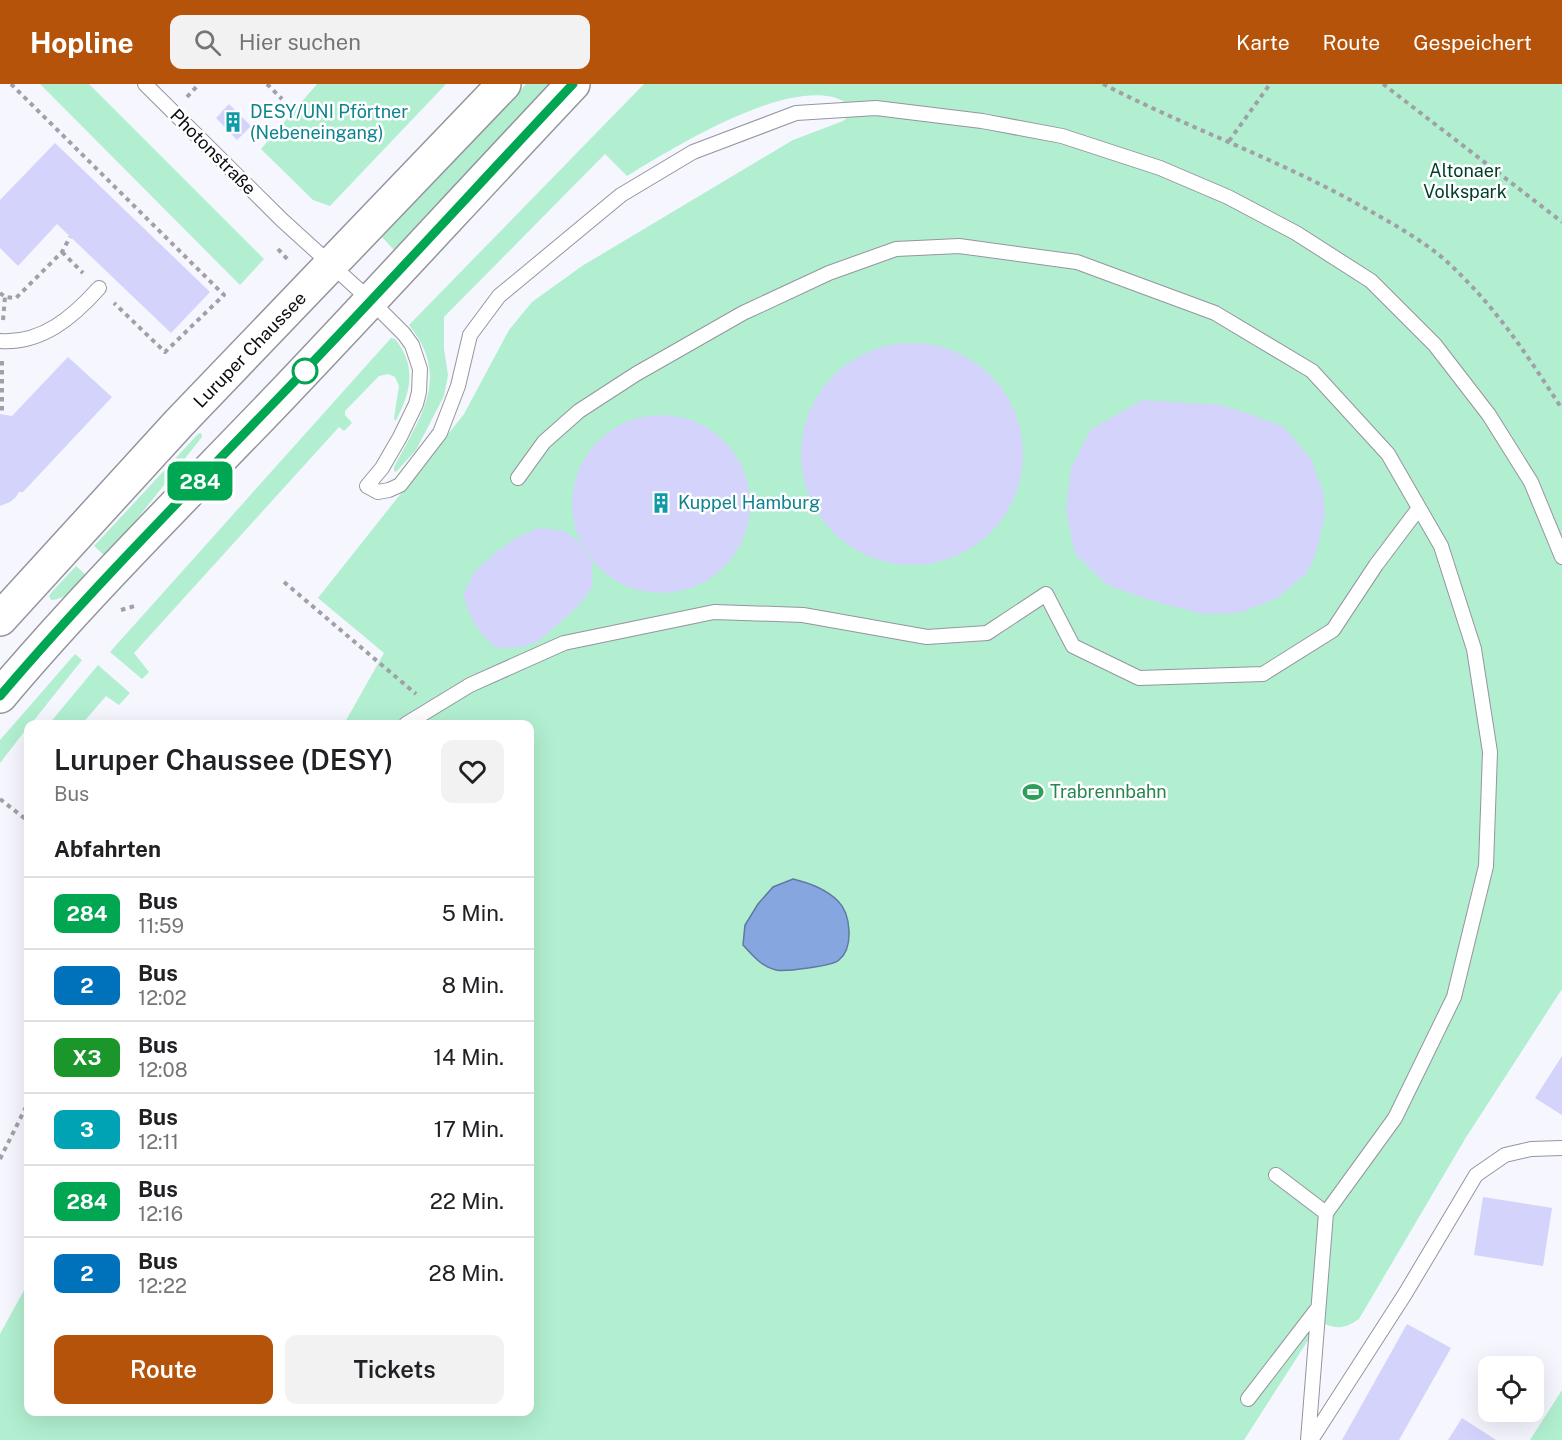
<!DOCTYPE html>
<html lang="de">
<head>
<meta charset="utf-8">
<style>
  :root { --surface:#fff; --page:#f2f2f2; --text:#202124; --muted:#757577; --line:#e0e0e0; --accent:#b45309 }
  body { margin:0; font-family:"Public Sans",sans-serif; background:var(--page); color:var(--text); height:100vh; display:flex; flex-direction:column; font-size:22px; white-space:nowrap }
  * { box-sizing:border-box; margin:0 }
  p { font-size:20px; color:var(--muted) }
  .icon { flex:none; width:33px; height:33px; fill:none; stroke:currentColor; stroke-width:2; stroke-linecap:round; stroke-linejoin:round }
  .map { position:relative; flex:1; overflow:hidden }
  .panel { position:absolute; left:24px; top:636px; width:510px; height:696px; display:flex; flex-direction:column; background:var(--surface); border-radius:12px; box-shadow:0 6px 24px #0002 }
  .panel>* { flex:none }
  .badge { padding:0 12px; border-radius:9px; font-size:21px; line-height:39px }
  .controls { position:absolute; left:1478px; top:1272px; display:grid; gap:12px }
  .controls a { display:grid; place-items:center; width:66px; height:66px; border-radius:12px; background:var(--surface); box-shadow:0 6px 24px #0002; font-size:30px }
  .map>.badge { position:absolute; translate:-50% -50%; box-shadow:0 0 0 3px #fff }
  h2 { padding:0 30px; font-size:22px; line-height:54px }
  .round { display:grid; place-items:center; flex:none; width:63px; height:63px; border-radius:12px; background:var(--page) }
  .overview { display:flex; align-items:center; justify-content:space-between; height:102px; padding:0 30px }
  h1 { font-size:28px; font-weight:600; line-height:45px }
  .button { display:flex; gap:12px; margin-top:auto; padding:12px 30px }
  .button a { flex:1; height:69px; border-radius:12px; background:var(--accent); color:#fff; font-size:24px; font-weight:600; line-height:69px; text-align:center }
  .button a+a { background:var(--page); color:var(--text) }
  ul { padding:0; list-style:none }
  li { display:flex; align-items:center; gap:18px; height:72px; padding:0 30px; border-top:2px solid var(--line) }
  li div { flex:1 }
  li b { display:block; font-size:22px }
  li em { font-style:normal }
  li .badge { min-width:66px; font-weight:700; text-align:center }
  header { display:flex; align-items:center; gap:36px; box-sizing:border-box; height:84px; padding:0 30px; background:var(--accent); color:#fff }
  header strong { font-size:28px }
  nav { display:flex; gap:33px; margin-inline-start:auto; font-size:21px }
  .search { width:420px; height:54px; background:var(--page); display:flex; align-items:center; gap:15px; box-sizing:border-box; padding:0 21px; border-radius:12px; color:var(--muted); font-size:22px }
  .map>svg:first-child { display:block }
  .green { fill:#b1efd0 }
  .water { fill:#85a6df; stroke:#6178a1; stroke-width:1.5 }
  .building { fill:#d3d3fb }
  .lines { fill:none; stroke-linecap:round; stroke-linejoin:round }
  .lane-casing { stroke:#95959e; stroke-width:16 }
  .secondary-casing { stroke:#95959e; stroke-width:36 }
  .path { stroke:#a0a0a6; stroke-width:4; stroke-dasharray:4.5 4.5; stroke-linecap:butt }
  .lane { stroke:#fff; stroke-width:14 }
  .secondary { stroke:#fff; stroke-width:33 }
  .line-casing { stroke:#fff; stroke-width:14 }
  .line { stroke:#00a651; stroke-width:9 }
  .stop-dot { fill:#fff; stroke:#00a651; stroke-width:3 }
  .labels { text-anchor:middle; stroke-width:5; stroke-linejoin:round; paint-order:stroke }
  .culture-label { font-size:18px; fill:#0d838f; stroke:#fff; text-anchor:start }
  .street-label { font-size:18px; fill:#0c0c0f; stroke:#fff }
  .park-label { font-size:18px; fill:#00402a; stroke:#fff }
  .leisure-label { font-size:18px; fill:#27864d; stroke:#fff; text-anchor:start }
</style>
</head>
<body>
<header>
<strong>Hopline</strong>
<div class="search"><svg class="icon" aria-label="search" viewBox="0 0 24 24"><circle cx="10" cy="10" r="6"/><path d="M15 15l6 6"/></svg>Hier suchen</div>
<nav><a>Karte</a><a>Route</a><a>Gespeichert</a></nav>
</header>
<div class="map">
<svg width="1562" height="1356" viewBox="0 0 1562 1356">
  <rect width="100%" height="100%" fill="#f6f6fe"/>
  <path class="green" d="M40,0H89L264,175L240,201Z
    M317,0H446L330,122L313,116L261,65Z
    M526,0H551L394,166L382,153Z
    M644,0H1562V905L1465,1055L1359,1235C1347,1243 1340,1246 1325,1240L1323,1233L1244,1356H0V1250L28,1199V1328H530V640H344L384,569L318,514L464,330L509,246L532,218L582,182L793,56L843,37L851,30C850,19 844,17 833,13C776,0 675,63 627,92L605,70L444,233V265L448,291L444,312L416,366L396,388L394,387V383C421,332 451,293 409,241Z
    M391,254L395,255C417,282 411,308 396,336L395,337L394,334L399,302L395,293L388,290L379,292L345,327V331L352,339L344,347L339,343L134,569L149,588L142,595L110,568Z
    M201,349L202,353L126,449L105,472L94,462L198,350Z
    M76,482L87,492C76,503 67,515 51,516L49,512L51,509Z
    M75,570L82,576L31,640H28V643L0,679V656Z
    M98,581L130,609L119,621L106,612L82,640H49Z
    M1562,1306V1356H1530Z"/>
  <path class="water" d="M793,795C810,799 826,805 838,817C851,830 854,864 839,876C833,882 784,888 776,886C762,883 752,871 743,861L745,841L758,820L773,803Z"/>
  <path class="building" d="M229,20L251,42L237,56L216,34Z
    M55,59L210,208L171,249L57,140L18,182L0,164V116Z
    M801 370a111 111 0 1 1 222 0a111 111 0 1 1-222 0Z
    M68,273L112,313L23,408H19L16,413L10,418L0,422V330L12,332Z
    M1143,316L1221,321L1252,331L1284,343L1311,375L1323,407L1325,430L1316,469L1307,489L1277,514L1240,529L1203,530L1149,516L1107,501L1075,470L1066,427L1071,384L1091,345Z
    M572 420a89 89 0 1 1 178 0a89 89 0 1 1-178 0Z
    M537,444L565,447L579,458L592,479V503L580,520L539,557L522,563L496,564L482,551L469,529L463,510L475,487L495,469L518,453Z
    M1562,972V1031L1535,1014Z
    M1483,1113L1552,1124L1543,1182L1474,1171Z
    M1407,1240L1451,1264L1399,1356H1342Z
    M1462,1334L1496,1356H1448Z"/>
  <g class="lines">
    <g class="lane-casing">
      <path id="lane" d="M145,0L282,136L370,216L404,250L412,261L420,285L419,308L416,320L400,353L382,384L367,402L378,408L389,406L400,401L440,349L458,302L470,251L499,212L621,111L693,68L796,29L876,24L982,37L1062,52L1160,84L1228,113L1296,149L1371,197L1435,261L1489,331L1531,398L1562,473
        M0,257C42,260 73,233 99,204
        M518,394L544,358L579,327L636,290L743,229L829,189L896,165L959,162L1077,178L1215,229L1312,287L1388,370L1441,462L1474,565L1490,668L1486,782L1454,913L1395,1034L1326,1129L1308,1356
        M406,640L470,601L564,559L714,528L803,531L927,553L987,549L1046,510L1073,562L1139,594L1263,590L1333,546L1376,481L1419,424
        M1276,1091L1326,1129
        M1248,1315L1318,1224
        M1311,1356L1405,1210L1476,1091L1505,1071L1531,1065L1562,1064"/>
    </g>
    <g class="secondary-casing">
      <path id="secondary" d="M0,535L179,339L504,0
        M0,612C88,508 185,412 279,314C378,210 475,104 573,0"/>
    </g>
    <path class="path" d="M11,0L224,211L165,268L114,219
      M267,0L282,15
      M1103,0C1188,44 1280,76 1363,123C1391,139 1419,154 1444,175C1495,221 1525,268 1562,325
      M1383,0L1562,138
      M187,13L199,0
      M1229,57L1270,0
      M278,165L289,177
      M62,168L83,189
      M0,209L5,213L16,214L62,168L70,153
      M3,236L5,213
      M2,277V330
      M284,498L416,610
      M121,526L138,521
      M0,715L28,737
      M0,1075L28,1019"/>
    <use href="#lane" class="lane"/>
    <use href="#secondary" class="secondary"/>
  </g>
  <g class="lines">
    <g class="line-casing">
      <path id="line" d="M0,612C92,504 193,403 291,301C386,202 479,100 573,0"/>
    </g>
    <use href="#line" class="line"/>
  </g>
  <defs>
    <g id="building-bare" transform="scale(1.62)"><path d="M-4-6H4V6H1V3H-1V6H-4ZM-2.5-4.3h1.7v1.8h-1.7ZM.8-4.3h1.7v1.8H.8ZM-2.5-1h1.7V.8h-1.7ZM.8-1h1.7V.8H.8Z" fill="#0f9aa8" stroke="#fff" stroke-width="2.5" paint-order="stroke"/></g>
    <g id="stadium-bare" transform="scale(1.62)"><path d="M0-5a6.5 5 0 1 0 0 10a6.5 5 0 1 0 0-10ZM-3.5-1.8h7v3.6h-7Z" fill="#2e9e5b" stroke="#fff" stroke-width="2.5" paint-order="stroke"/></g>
  </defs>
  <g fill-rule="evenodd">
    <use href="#building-bare" x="233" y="38"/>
    <use href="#building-bare" x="661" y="419"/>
    <use href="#stadium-bare" x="1033" y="708"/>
  </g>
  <circle class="stop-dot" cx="305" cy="287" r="12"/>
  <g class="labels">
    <g class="culture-label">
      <text x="250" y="34">DESY/UNI Pförtner<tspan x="250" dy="21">(Nebeneingang)</tspan></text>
      <text x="678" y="425">Kuppel Hamburg</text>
    </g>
    <g class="street-label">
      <text transform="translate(213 68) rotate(45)" y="6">Photonstraße</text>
      <text transform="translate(250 266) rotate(-46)" y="6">Luruper Chaussee</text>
    </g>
    <g class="park-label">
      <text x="1465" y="93">Altonaer<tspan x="1465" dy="21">Volkspark</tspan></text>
    </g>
    <g class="leisure-label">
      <text x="1050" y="714">Trabrennbahn</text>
    </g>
  </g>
</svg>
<div class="controls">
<a><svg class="icon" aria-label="locate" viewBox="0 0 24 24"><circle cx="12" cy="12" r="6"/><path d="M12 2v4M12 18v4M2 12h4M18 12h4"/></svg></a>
</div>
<b class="badge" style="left:200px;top:397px;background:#00a651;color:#fff">284</b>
<section class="panel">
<div class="overview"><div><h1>Luruper Chaussee (DESY)</h1><p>Bus</p></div><a class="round"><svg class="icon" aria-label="heart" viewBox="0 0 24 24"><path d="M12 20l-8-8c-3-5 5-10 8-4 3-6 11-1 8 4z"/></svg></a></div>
<h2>Abfahrten</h2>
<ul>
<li><span class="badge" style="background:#00a651;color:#fff">284</span><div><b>Bus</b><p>11:59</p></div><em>5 Min.</em></li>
<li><span class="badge" style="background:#0072bc;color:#fff">2</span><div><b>Bus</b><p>12:02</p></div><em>8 Min.</em></li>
<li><span class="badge" style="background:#1a962b;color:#fff">X3</span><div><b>Bus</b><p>12:08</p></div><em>14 Min.</em></li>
<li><span class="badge" style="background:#00a3b4;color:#fff">3</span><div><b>Bus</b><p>12:11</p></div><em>17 Min.</em></li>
<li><span class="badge" style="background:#00a651;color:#fff">284</span><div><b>Bus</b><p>12:16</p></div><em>22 Min.</em></li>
<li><span class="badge" style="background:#0072bc;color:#fff">2</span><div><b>Bus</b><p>12:22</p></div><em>28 Min.</em></li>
</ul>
<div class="button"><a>Route</a><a>Tickets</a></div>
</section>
</div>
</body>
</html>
